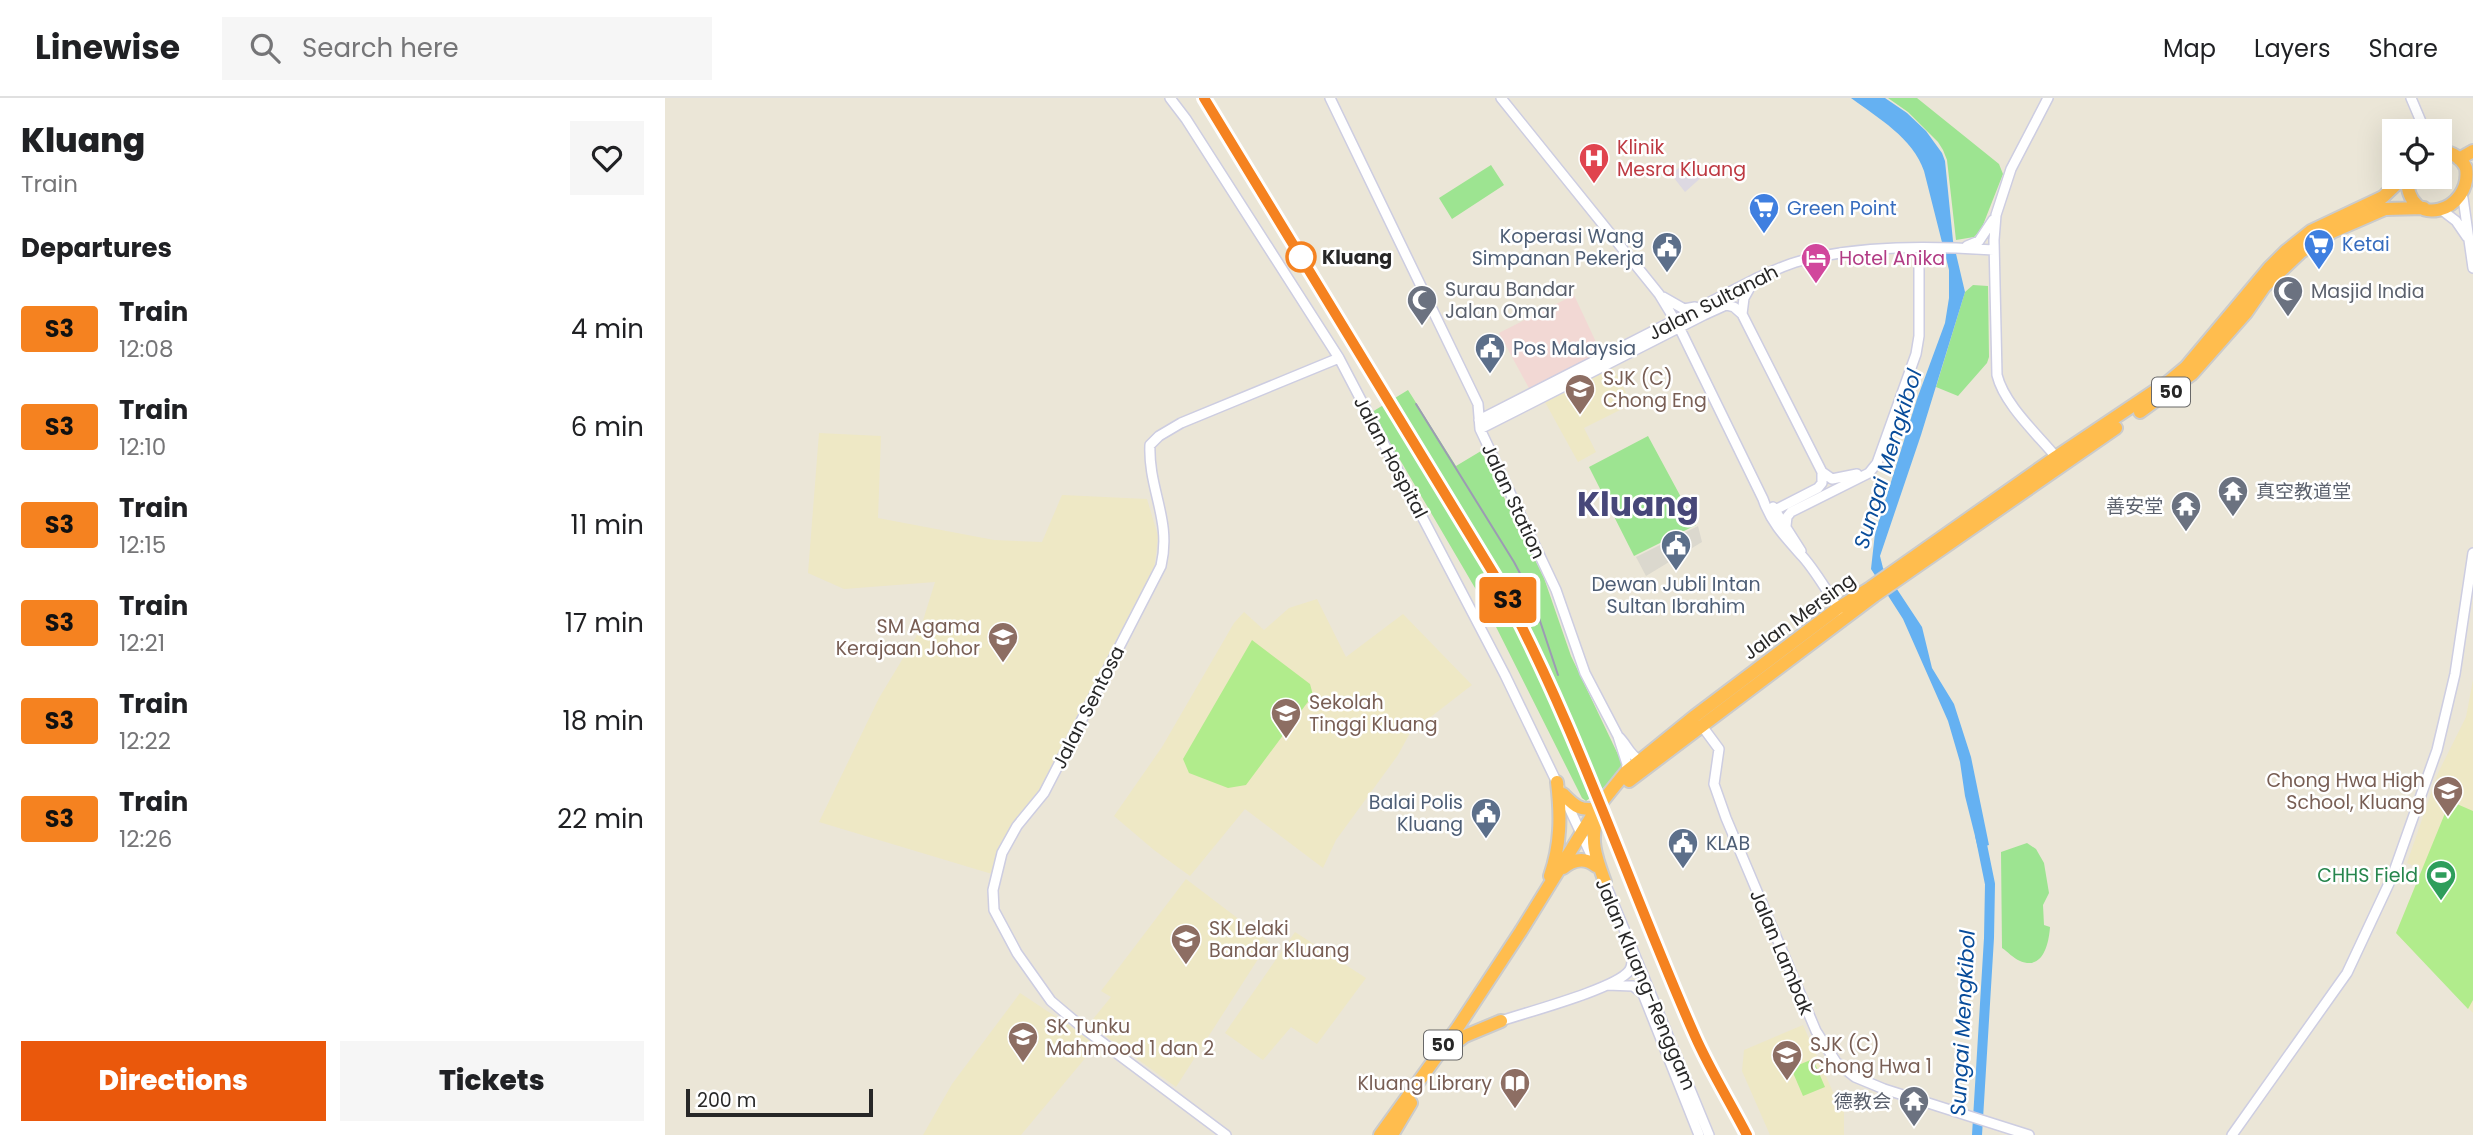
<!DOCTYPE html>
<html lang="en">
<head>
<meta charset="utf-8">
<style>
  :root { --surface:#fff; --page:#f6f6f6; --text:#202124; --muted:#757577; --line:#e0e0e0; --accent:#ea580c }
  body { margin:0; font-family:Poppins,"Noto Sans SC",sans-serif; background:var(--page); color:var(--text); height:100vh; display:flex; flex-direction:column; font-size:26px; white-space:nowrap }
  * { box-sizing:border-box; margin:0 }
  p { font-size:23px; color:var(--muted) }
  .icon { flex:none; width:38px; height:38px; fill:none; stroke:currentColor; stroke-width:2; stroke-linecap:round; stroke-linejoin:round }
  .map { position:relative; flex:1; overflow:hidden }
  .side { display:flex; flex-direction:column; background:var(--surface); width:665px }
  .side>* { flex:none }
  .badge { padding:0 14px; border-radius:5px; font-size:24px; line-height:46px }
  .controls { position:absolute; left:1717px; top:21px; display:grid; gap:14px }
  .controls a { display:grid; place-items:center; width:70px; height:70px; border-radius:0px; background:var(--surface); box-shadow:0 7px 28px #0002; font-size:35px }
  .scale { position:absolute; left:21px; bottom:18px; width:187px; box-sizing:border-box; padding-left:7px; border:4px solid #272727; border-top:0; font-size:19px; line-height:24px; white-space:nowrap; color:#272727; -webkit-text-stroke:5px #fff; paint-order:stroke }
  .map>.badge { position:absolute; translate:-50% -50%; box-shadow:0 0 0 4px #fff }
  h2 { padding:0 21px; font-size:26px; line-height:63px }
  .round { display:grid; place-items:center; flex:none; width:74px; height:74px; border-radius:0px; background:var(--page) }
  .summary { display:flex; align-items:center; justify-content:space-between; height:119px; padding:0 21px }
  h1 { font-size:33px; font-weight:800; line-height:52px }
  .primary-button { display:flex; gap:14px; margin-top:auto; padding:14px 21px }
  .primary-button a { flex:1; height:80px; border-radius:0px; background:var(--accent); color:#fff; font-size:28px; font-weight:800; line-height:80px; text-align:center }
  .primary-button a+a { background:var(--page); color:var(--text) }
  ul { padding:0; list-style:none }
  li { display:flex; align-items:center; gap:21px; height:98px; padding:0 21px }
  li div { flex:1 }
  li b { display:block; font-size:26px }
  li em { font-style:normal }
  li .badge { min-width:77px; font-weight:700; text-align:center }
  header { display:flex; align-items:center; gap:42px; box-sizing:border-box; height:98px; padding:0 35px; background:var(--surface); border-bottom:2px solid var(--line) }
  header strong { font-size:33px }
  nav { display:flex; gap:38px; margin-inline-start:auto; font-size:24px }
  .search { width:490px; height:63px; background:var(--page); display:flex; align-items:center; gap:18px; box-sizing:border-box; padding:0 24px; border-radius:0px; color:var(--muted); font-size:26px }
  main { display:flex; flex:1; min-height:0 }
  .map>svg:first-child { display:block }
  .industrial { fill:#ddd9e2 }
  .education { fill:#eee8c5 }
  .medical { fill:#f2d8d4 }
  .green { fill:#9de491 }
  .pitch { fill:#b1ec8c }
  .plaza { fill:#dbd8ce }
  .water { fill:#65b1f2 }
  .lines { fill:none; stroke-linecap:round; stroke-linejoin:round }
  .river { stroke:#65b1f2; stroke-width:10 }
  .secondary-casing { stroke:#cdcde1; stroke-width:12 }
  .highway-casing { stroke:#cbcbcb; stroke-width:16 }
  .secondary { stroke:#fff; stroke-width:9 }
  .highway { stroke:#ffbd4e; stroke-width:12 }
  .rail { stroke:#9c9bb3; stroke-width:2 }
  .line-casing { stroke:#fff; stroke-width:16 }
  .line { stroke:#f58220; stroke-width:10 }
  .stop-dot { fill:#fff; stroke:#f58220; stroke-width:3.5 }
  .labels { text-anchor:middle; stroke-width:5; stroke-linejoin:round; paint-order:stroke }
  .shield { fill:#fff; stroke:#686868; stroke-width:2 }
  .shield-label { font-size:18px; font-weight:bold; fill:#272727 }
  .health-label { font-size:19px; fill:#be3a42; stroke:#fff; text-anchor:start }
  .shop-label { font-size:19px; fill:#366cbe; stroke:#fff; text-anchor:start }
  .service-label { font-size:19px; fill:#4e5e75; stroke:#fff; text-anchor:end }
  .stop-label { font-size:19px; font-weight:bold; fill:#272727; stroke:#fff; text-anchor:start }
  .hotel-label { font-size:19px; fill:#b23c85; stroke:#fff; text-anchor:start }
  .worship-label { font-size:19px; fill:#5b616d; stroke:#fff; text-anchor:start }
  .street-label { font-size:19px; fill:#272727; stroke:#fff }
  .education-label { font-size:19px; fill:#785e54; stroke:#fff; text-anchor:start }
  .leisure-label { font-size:19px; fill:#27864d; stroke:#fff; text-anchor:end }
  .water-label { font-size:21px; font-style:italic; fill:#084c9a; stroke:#fff }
  .town-label { font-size:33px; font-weight:bold; fill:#474779; stroke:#fff }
</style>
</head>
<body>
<header>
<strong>Linewise</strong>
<div class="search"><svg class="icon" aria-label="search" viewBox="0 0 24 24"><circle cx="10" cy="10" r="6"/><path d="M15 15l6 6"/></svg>Search here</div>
<nav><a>Map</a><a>Layers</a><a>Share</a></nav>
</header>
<main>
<section class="side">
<div class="summary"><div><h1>Kluang</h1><p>Train</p></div><a class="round"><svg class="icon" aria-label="heart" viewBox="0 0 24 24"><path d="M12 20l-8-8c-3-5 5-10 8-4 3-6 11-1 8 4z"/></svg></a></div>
<h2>Departures</h2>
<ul>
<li><span class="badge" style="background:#f58220;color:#111">S3</span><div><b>Train</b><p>12:08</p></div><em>4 min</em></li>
<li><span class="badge" style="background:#f58220;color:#111">S3</span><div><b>Train</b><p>12:10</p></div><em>6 min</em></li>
<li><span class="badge" style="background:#f58220;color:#111">S3</span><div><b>Train</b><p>12:15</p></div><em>11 min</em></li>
<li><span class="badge" style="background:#f58220;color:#111">S3</span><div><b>Train</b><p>12:21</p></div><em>17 min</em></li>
<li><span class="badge" style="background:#f58220;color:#111">S3</span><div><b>Train</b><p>12:22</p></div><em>18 min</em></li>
<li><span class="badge" style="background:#f58220;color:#111">S3</span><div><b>Train</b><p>12:26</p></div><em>22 min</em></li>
</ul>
<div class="primary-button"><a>Directions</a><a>Tickets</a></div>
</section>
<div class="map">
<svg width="1808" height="1037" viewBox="0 0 1808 1037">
  <rect width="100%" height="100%" fill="#ebe6d7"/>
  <path class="industrial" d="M1026,60L1040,76L1020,94L1006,76Z"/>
  <path class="education" d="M947,268L967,306L919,330L931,354L913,364L880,304Z
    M154,335L216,338L213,420L329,442L377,444L397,397L482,401L493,438L489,473L372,699L347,727L327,776L154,724L214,600L255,532L270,484L179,491L143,475Z
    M652,501L681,559L738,516L807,587L745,635L733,657L671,742L658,770L580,711L525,778L489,752L449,718L497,649L569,525L579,514L599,532L624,510Z
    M1808,582V915L1731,835L1757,772L1742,765L1773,675L1801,619Z
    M521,781L604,844L511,989L424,926L446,899L436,893Z
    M630,834L701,880L652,946L626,929L598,962L560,935Z
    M355,895L432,946L356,1037H258L287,986Z
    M1138,927L1168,994L1179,1010V1037H1105L1077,973L1079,952Z"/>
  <path class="medical" d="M909,197L938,259L866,294L834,235Z"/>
  <path class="green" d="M1223,0H1252L1334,66L1338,76L1316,132L1309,139L1291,142L1282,62L1278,52L1273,44L1243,14Z
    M826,67L839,87L787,121L774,100Z
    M1308,187L1323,188L1324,259L1322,265L1293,298L1271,289L1300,194Z
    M743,292L791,368L816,353L879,480L906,558L958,667L957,675L921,703L917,700L820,507L707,314Z
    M983,338L1031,427L969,458L924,369Z
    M1362,745L1371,751L1379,765L1384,795L1378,807L1379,827L1385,829C1384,845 1378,873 1355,863C1348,860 1343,854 1337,850L1336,754Z"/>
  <path class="pitch" d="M587,542L645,586L648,597L581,687L563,690L524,675L518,661Z
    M1785,703L1808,713V902L1803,911L1731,835Z
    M1148,961L1160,989L1138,998L1126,970Z"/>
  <path class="plaza" d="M1033,428L1037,444L981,478L971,459Z"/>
  <path class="water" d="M1186,0H1220L1242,15L1261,33L1277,55L1280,63L1288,143L1300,194L1256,337L1215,458L1218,470L1257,529L1267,570L1289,606L1306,659L1324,747L1313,750L1300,698L1295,664L1283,623L1238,521L1206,471L1210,435L1252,301L1280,225L1284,200V172L1259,73C1248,40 1213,20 1186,0Z"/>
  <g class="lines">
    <path class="river" d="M1312,1037L1324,840L1325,786L1315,737"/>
    <g class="secondary-casing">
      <path id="secondary" d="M505,0L521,21L674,260L840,577L894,689
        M665,0L813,306L815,331L891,492L920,575L953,638C962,646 964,657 975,662
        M836,0L994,196L1014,229L1098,401C1106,425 1121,440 1138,459C1152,475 1163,495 1175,513
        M1383,0L1346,71L1331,117L1329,142L1332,277C1339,306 1372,336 1391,359
        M1746,0L1760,33
        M1798,100L1808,170
        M1778,113L1791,123L1802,139
        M1302,148L1314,143L1328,122
        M998,199L1019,211L1030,209
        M1077,216L1079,200L1089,182
        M814,322L1090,181C1104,175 1119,167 1135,163C1197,147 1265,148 1329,152
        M815,331L1039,217L1061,207L1069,209L1077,216L1157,374V385L1153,390L1110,412
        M1157,374L1167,381L1192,376
        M1108,409L1136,453
        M1121,428L1122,419L1126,414L1204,375L1212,365L1251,256L1254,238V168L1268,150
        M1037,628L1054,651L1049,686L1061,720L1151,933L1171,964L1190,979L1219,991L1364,1037
        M953,638L962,666L961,674
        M900,701L928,761
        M938,780L1044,1037
        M942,887L968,888L978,896L1034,1037
        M836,923C862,914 950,891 964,873C968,868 967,862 967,857
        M561,1037L418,930L386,903L352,855L329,812L328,792L337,755L352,728L379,695L496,468C507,422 483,391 485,347L494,338L516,325L674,260
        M1567,1037L1682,875L1727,779L1772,652L1790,576L1808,455"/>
    </g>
    <g class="highway-casing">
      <path id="highway" d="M1794,61L1808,53
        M1742,79C1742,135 1808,113 1801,70C1796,59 1786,54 1774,52
        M1475,314L1527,276L1581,215L1599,189L1636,154L1667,134L1720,111L1759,110
        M964,683L1209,498L1451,330
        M898,696C909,707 915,714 932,710
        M934,717C923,741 932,762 940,784
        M898,770C909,761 920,759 931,768
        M885,778C896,746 896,717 892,684
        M781,952L800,938L836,923
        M715,1037L793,929L856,833L932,710L961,674L1030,618L1173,510L1205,490L1391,359L1503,284L1521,269L1604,170L1621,153L1646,133L1718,99L1739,79
        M727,1037L746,1005"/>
    </g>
    <use href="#secondary" class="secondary"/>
    <use href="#highway" class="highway"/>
    <path class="rail" d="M539,0L833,483C912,628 963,787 1030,938C1045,972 1065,1004 1082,1037
      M751,306L849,464L866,496L893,577"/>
  </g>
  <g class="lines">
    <g class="line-casing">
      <path id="line" d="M539,0L833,483C912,628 963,787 1030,938C1045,972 1065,1004 1082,1037"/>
    </g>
    <use href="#line" class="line"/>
  </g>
  <defs>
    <g id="hospital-pin" transform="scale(1.575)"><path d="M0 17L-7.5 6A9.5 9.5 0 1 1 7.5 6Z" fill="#e0444e" stroke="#fff"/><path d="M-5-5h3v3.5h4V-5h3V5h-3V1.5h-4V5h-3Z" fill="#fff"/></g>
    <g id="supermarket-pin" transform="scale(1.575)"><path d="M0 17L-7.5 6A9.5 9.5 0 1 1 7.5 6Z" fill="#3f7fe0" stroke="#fff"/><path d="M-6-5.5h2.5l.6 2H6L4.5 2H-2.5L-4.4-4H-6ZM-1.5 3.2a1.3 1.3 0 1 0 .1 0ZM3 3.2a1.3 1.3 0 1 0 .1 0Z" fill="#fff"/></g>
    <g id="civic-pin" transform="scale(1.575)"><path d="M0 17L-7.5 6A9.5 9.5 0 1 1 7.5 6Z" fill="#5c6f8a" stroke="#fff"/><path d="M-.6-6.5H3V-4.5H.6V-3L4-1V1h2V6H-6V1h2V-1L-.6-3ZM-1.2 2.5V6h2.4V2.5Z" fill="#fff"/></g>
    <g id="hotel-pin" transform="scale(1.575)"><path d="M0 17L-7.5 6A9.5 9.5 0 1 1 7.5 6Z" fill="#d1479c" stroke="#fff"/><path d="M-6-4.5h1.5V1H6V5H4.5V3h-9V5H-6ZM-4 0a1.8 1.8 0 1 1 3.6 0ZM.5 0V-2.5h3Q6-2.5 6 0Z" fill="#fff"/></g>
    <g id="mosque-pin" transform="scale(1.575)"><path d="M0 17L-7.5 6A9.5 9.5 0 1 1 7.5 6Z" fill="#6b7280" stroke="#fff"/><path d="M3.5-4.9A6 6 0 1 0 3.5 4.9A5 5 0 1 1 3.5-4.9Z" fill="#fff"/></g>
    <g id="school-pin" transform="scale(1.575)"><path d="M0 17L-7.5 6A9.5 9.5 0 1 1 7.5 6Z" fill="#8d6e63" stroke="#fff"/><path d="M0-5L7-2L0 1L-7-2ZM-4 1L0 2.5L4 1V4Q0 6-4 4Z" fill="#fff"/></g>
    <g id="temple-pin" transform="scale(1.575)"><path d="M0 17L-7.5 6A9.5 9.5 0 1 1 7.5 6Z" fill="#6b7280" stroke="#fff"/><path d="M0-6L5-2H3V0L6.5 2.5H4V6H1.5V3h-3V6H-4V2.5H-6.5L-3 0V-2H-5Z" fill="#fff"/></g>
    <g id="stadium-pin" transform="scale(1.575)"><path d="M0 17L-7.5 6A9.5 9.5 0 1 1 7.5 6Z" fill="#2e9e5b" stroke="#fff"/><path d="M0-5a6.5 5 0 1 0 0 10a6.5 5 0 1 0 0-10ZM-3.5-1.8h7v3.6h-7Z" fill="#fff"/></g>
    <g id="library-pin" transform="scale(1.575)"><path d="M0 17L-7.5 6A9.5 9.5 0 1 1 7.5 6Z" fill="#8d6e63" stroke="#fff"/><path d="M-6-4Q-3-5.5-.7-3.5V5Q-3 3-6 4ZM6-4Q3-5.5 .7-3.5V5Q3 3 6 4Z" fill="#fff"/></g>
  </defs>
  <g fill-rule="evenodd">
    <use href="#hospital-pin" x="929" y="60"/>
    <use href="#supermarket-pin" x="1099" y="110"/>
    <use href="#supermarket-pin" x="1654" y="146"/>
    <use href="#civic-pin" x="1002" y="149"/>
    <use href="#hotel-pin" x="1151" y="160"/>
    <use href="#mosque-pin" x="1623" y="193"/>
    <use href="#mosque-pin" x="757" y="202"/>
    <use href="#civic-pin" x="825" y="250"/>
    <use href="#school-pin" x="915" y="291"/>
    <use href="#temple-pin" x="1568" y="393"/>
    <use href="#temple-pin" x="1521" y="408"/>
    <use href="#civic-pin" x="1011" y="447"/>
    <use href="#school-pin" x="338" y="539"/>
    <use href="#school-pin" x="621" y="615"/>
    <use href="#school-pin" x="1783" y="693"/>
    <use href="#civic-pin" x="821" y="715"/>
    <use href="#civic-pin" x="1018" y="745"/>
    <use href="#stadium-pin" x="1776" y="777"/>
    <use href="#school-pin" x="521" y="841"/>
    <use href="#school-pin" x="358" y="939"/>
    <use href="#school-pin" x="1122" y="957"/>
    <use href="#library-pin" x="850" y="985"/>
    <use href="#temple-pin" x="1249" y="1003"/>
  </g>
  <circle class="stop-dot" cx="636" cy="159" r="14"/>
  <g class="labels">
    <g class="shield">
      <rect x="1487" y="279.5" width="38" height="29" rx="5"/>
      <rect x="759" y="932.5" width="38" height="29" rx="5"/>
    </g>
    <g class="shield-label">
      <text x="1506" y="300">50</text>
      <text x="778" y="953">50</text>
    </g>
    <g class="health-label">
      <text x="952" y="56">Klinik<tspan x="952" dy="22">Mesra Kluang</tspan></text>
    </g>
    <g class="shop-label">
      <text x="1122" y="117">Green Point</text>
      <text x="1677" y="153">Ketai</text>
    </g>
    <g class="service-label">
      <text x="979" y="145">Koperasi Wang<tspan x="979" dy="22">Simpanan Pekerja</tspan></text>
      <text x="848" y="257" text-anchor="start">Pos Malaysia</text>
      <text x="1011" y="493" text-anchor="middle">Dewan Jubli Intan<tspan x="1011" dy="22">Sultan Ibrahim</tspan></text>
      <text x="798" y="711">Balai Polis<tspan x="798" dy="22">Kluang</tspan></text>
      <text x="1041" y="752" text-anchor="start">KLAB</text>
    </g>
    <g class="stop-label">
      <text x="657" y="166">Kluang</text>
    </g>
    <g class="hotel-label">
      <text x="1174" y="167">Hotel Anika</text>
    </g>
    <g class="worship-label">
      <text x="780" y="198">Surau Bandar<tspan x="780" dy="22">Jalan Omar</tspan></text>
      <text x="1646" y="200">Masjid India</text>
      <text x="1591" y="400">真空教道堂</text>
      <text x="1498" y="415" text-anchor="end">善安堂</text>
      <text x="1226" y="1010" text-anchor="end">德教会</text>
    </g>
    <g class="street-label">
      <text transform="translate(1048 204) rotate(-27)" y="7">Jalan Sultanah</text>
      <text transform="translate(726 359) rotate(62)" y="7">Jalan Hospital</text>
      <text transform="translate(849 403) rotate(65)" y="7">Jalan Station</text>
      <text transform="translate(1134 518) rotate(-36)" y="7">Jalan Mersing</text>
      <text transform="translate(423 609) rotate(-63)" y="7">Jalan Sentosa</text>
      <text transform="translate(1117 854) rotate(67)" y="7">Jalan Lambak</text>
      <text transform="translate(981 886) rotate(67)" y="7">Jalan Kluang-Renggam</text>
    </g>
    <g class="education-label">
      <text x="938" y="287">SJK (C)<tspan x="938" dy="22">Chong Eng</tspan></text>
      <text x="315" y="535" text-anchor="end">SM Agama<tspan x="315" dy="22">Kerajaan Johor</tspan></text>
      <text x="644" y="611">Sekolah<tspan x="644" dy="22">Tinggi Kluang</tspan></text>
      <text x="1760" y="689" text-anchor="end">Chong Hwa High<tspan x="1760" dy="22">School, Kluang</tspan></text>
      <text x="544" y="837">SK Lelaki<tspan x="544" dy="22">Bandar Kluang</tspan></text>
      <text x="381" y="935">SK Tunku<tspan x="381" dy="22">Mahmood 1 dan 2</tspan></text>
      <text x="1145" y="953">SJK (C)<tspan x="1145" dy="22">Chong Hwa 1</tspan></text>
      <text x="827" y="992" text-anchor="end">Kluang Library</text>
    </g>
    <g class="leisure-label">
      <text x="1753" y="784">CHHS Field</text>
    </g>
    <g class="water-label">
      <text transform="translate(1223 361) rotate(-73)" y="7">Sungai Mengkibol</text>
      <text transform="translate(1298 925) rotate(-87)" y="7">Sungai Mengkibol</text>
    </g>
    <g class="town-label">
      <text x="973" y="418">Kluang</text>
    </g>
  </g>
</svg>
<div class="controls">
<a><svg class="icon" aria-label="locate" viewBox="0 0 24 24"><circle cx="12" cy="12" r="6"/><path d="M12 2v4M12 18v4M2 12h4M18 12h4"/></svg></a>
</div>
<div class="scale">200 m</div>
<b class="badge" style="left:843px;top:502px;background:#f58220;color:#111">S3</b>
</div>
</main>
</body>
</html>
